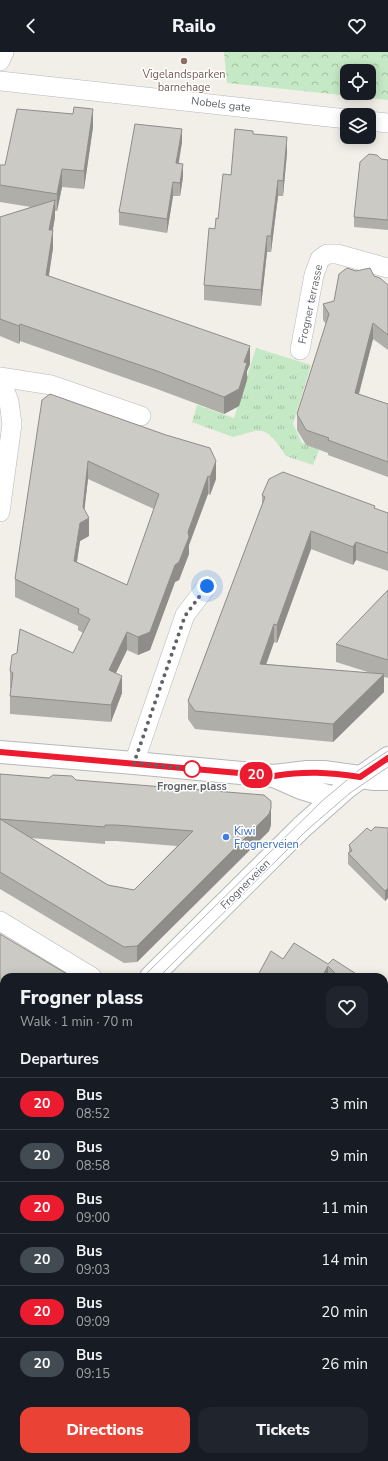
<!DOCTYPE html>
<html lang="en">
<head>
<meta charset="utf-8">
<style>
  :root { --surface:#171b24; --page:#20242c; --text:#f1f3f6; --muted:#9ea1a6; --line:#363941; --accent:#ea4335 }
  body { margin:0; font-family:"Nunito Sans",sans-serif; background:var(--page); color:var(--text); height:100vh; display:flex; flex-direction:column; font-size:15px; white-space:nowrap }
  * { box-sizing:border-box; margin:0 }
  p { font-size:13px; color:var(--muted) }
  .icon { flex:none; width:22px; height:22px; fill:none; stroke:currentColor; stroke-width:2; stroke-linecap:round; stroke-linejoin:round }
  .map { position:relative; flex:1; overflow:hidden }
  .side { position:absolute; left:0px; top:921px; width:388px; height:488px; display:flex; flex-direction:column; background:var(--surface); border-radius:12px 12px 0 0; box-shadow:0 2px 10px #0003 }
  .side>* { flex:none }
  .badge { padding:0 8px; border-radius:13px; font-size:14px; line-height:26px }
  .fabs { position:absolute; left:340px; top:12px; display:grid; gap:8px }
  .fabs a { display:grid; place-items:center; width:36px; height:36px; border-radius:8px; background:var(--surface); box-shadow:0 2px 10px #0003; font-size:20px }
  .you { position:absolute; width:20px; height:20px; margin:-10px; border:3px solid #fff; border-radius:50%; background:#1a73e8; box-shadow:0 0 0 6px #1a73e833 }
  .map>.badge { position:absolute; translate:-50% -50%; box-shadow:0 0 0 2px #fff }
  h2 { padding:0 20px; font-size:15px; line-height:36px }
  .round { display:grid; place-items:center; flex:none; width:42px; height:42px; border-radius:12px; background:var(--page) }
  .overview { display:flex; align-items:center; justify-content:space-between; height:68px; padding:0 20px }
  h1 { font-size:19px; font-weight:800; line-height:30px }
  .button { display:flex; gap:8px; margin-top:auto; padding:8px 20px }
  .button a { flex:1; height:46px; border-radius:12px; background:var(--accent); color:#fff; font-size:16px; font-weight:800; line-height:46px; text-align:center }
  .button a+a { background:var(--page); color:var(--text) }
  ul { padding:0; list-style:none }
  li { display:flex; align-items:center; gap:12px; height:52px; padding:0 20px; border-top:1px solid var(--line) }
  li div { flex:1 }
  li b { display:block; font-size:15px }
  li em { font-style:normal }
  li .badge { min-width:44px; font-weight:700; text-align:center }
  header { display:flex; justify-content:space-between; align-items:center; height:52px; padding:0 20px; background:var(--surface); font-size:18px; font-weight:800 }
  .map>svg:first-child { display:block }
  .grass { fill:url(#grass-tufts) }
  .park { fill:url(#park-crowns); fill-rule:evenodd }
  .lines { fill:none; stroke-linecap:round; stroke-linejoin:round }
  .minor-casing { stroke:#b5b8bc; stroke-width:20 }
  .tertiary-casing { stroke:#b5b8bc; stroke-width:24 }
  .minor { stroke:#fff; stroke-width:19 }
  .tertiary { stroke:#fff; stroke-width:22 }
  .tram { stroke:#b6b7b8; stroke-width:1 }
  .wall { fill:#afaea9; fill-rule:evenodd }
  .shaded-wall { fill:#8f8d8a }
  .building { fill:#cccac5; stroke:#8f8d8a; fill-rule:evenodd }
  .line-casing { stroke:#fff; stroke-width:9 }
  .line { stroke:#ed1b2f; stroke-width:6 }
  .walk { stroke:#5f6368; stroke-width:4; stroke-dasharray:0 7.2 }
  .education-dot { fill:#8d6e63; stroke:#fff; stroke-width:1.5 }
  .stop-dot { fill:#fff; stroke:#ed1b2f; stroke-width:2 }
  .shop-dot { fill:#3f7fe0; stroke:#fff; stroke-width:1.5 }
  .labels { text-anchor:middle; stroke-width:3; stroke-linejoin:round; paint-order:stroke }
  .education-label { font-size:11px; fill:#785e54; stroke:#fff }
  .street-label { font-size:11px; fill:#5f6368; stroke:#fff }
  .stop-label { font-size:11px; font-weight:bold; fill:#5f6368; stroke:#fff }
  .shop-label { font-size:11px; fill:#366cbe; stroke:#fff; text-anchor:start }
</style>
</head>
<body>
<header><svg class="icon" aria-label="back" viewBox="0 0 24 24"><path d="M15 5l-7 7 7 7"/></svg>Railo<svg class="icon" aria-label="heart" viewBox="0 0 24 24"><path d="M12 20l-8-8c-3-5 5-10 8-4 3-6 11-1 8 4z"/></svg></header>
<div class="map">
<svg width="388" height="1409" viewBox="0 0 388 1409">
  <defs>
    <pattern id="grass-tufts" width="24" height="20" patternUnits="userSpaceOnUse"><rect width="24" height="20" fill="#c5e8c5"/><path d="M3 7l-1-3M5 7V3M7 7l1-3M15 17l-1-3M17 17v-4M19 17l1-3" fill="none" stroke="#a3c0a4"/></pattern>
    <pattern id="park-crowns" width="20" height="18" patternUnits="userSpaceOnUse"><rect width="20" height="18" fill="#c5e8c5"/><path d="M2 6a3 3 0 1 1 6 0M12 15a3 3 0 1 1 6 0" fill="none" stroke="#a3c0a4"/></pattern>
  </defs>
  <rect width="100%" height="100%" fill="#f1efe8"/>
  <path class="grass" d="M256,296L311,313L293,372L302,391L319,398L313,413L286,404L277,391L270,383L263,379H255L233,385L192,370L197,353L234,366Z"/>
  <path class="park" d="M224,0H388V48L227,31ZM347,19H369V41H347Z"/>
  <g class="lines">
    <g class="minor-casing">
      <path id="minor" d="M0,9L4,0
        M0,29L347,67
        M369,69L388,71
        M300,298L314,223L320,207L327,202H337L388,216
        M0,325L51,333L141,364
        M0,460L12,372L9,350L0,325
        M134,711L185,563L207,534
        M0,869L92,925
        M384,1107L388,1110
        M0,1292L4,1295
        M188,1405L194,1409"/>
    </g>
    <g class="tertiary-casing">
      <path id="tertiary" d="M0,700L134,711L274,724L307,720H324L375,727H388
        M274,724L301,736L334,746
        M151,925L302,775L347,735L388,706
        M0,1075L4,1071"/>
    </g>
    <use href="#minor" class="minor"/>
    <use href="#tertiary" class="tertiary"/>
    <path class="tram" d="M143,925L322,749L359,718L388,699
      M159,925L306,779L350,741L388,715
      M0,1067L4,1063
      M0,1082L4,1078"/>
  </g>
  <path class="wall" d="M93,75L84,137L62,135L57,159H55V165L53,178V196L49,224L250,312L247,319V328L239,354L224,362L157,337L20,289L19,292L0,284V165L31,155L0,150V113H5Z
    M253,82L287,101L283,144H278L271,200H267L261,254L204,248V233L215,177L218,167L231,123Z
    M182,90L179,111L183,125L180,144H173L167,181L119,173V160Z
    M381,107L388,108V178L354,175V165Z
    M374,224L388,233V298L373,287L359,342L388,352V425L328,403V401L306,393L297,378V362L326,272L323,268V252L334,249Z
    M42,348L216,427L210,443L208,442L189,493V502L179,528L175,530L150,598L138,603L127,598L116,621L122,641L111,670L10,662V644L11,637L10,636V619L73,601L83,581L78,578V574L15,545V527ZM88,427L154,457L127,533L77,510L80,489L89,484L84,458Z
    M262,443L375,457L388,461V519L356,508L353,513L311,497L277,591L274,590L266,612L371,621L336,610V592L388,538V626L384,625V640L333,690L195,677L188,667V649L262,453Z
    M0,722L76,728L271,773L269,779L137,910L124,911L0,837ZM31,786L105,792V789H116L177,794L134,838L108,833Z
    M388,776V846L385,849L348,812V801H349V793L371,779Z
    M283,907L328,912L361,925H257Z
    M384,940L388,942V1029L384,1013Z
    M4,1149V1220L0,1217V1156Z
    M0,1346L4,1348V1391L0,1389Z
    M283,1405H355L353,1409H286L284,1408Z"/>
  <path class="shaded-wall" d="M93,57V75L84,137V119Z
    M182,77V90L176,124V111Z
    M287,85V101L283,144V129Z
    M183,112V125L180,144V131Z
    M62,117V135L57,159V142Z
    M278,128V144L271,200V184Z
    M173,130V144L167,181V167Z
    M55,148V165L49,195V178Z
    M53,178V196L46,240V223Z
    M267,184V200L261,254V238Z
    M373,271V287L355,356V341Z
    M20,272V289L19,292V274Z
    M250,294V312L247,319V328L239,354L224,362V345L244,310Z
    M88,409V427L83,470L89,466V484L80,489L74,527V509L83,455Z
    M216,409V427L210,443V425Z
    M208,424V442L189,493V502L179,528L175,530L150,598L138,603V585L175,513Z
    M311,479V497L277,591V573Z
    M356,490V508L353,513V495Z
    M274,572V590L260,630V612Z
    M127,580V598L109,635V618Z
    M384,622V640L333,690V672Z
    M122,624V641L111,670V653Z
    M271,756V773L269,779L137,910V894Z
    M388,836V846L385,849V839Z
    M328,914V925H322Z
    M4,1024V1041L0,1045V1028Z
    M388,1177V1194L384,1201V1183Z
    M314,1405H318V1409H312V1408Z
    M345,1405H355L353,1409H342Z"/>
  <path class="building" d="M74,55L93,57L84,119L62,117L57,142L0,133V113H5L17,57L73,62Z
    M135,72L182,77L176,111L183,112L180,131L173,130L167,167L119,160Z
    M235,77L253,79V82L287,85L283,129L278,128L271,184H267L261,238L204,233L209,176L215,177L216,166L218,167L223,122L231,123Z
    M369,102L377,103L381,107L388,108V168L354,165L360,110Z
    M55,148L49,178H53L46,223L250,294L244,310L247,311L239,337L224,345L157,319L20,272L19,274L0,267V165Z
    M347,216L356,219L370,216L374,224L380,226L388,233V283L373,271L355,341L388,352V410L328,388L329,386L306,378L297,362L329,262L323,252L334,249L339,222Z
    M50,342L166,383L210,396L216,409L210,425L208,424L188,480L189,485L179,510L175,513L150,580L138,585L127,580L109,618L122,624L111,653L10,644L13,621L10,619L12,603L17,601L20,577L73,601L90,567L78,561L79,557L15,527L42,348ZM88,409L159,442L127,533L74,509L80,471L89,466L83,455Z
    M283,420L375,454L374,456L388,461V501L356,490L353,495L311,479L277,573L274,572L260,612L384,622L333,672L195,659L188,649L265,445L262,443L269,427Z
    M388,538V608L336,592Z
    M0,722L49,726L53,723L72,724L76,728L264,743L271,749V756L269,762L137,894L124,895L0,820V767L108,833L134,838L193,779L116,773H105V775L0,767Z
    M375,775L388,776V836L385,839L348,801L352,799L349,793L367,776L371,779Z
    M0,882L72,925H4V1024L0,1028Z
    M294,891L328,912L333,907L361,925H339L328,914L322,925H257L271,899L283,907Z
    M384,940L388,942V1014L384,999Z
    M384,1148L388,1151V1177L384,1183Z
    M4,1149V1202L0,1199V1156Z
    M0,1346L4,1348V1378L0,1376Z
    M32,1405H102L108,1409H29Z
    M308,1405H314L312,1408Z
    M328,1405H345L342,1409H335Z"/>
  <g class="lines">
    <g class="line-casing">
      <path id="line" d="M0,700L274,724C305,719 328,720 360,725L388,706"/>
    </g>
    <use href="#line" class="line"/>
    <path class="walk" d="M192,717L134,711L185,564L207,534"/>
  </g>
  <circle class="education-dot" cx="184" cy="9" r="4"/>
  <circle class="stop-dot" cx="192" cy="717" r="8"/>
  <circle class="shop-dot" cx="226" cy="785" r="4"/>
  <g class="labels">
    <g class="education-label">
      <text x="184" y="26">Vigelandsparken<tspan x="184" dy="13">barnehage</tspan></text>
    </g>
    <g class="street-label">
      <text transform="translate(221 52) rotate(7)" y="4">Nobels gate</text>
      <text transform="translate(310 252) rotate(-78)" y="4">Frogner terrasse</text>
      <text transform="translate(245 832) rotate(-45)" y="4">Frognerveien</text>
    </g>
    <g class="stop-label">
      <text x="192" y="738">Frogner plass</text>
    </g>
    <g class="shop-label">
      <text x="234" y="783">Kiwi<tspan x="234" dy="13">Frognerveien</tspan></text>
    </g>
  </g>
</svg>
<div class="fabs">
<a><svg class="icon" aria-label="locate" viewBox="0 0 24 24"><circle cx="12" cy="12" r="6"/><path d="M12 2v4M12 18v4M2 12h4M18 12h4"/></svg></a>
<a><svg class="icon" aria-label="layers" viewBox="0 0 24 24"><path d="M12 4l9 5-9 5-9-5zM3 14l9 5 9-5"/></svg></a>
</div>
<div class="you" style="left:207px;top:534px"></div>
<b class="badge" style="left:256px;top:723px;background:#ed1b2f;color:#fff">20</b>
<section class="side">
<div class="overview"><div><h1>Frogner plass</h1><p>Walk · 1 min · 70 m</p></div><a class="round"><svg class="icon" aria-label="heart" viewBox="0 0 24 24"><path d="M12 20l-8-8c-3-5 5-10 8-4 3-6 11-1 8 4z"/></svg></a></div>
<h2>Departures</h2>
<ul>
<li><span class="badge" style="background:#ed1b2f;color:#fff">20</span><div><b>Bus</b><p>08:52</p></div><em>3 min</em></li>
<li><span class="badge" style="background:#424a52;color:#fff">20</span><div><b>Bus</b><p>08:58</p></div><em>9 min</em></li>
<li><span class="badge" style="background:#ed1b2f;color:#fff">20</span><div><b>Bus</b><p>09:00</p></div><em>11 min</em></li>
<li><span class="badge" style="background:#424a52;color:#fff">20</span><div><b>Bus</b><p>09:03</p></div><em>14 min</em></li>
<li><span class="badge" style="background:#ed1b2f;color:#fff">20</span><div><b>Bus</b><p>09:09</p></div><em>20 min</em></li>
<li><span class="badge" style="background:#424a52;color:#fff">20</span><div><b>Bus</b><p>09:15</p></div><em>26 min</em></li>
</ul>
<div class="button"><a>Directions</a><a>Tickets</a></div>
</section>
</div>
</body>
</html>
